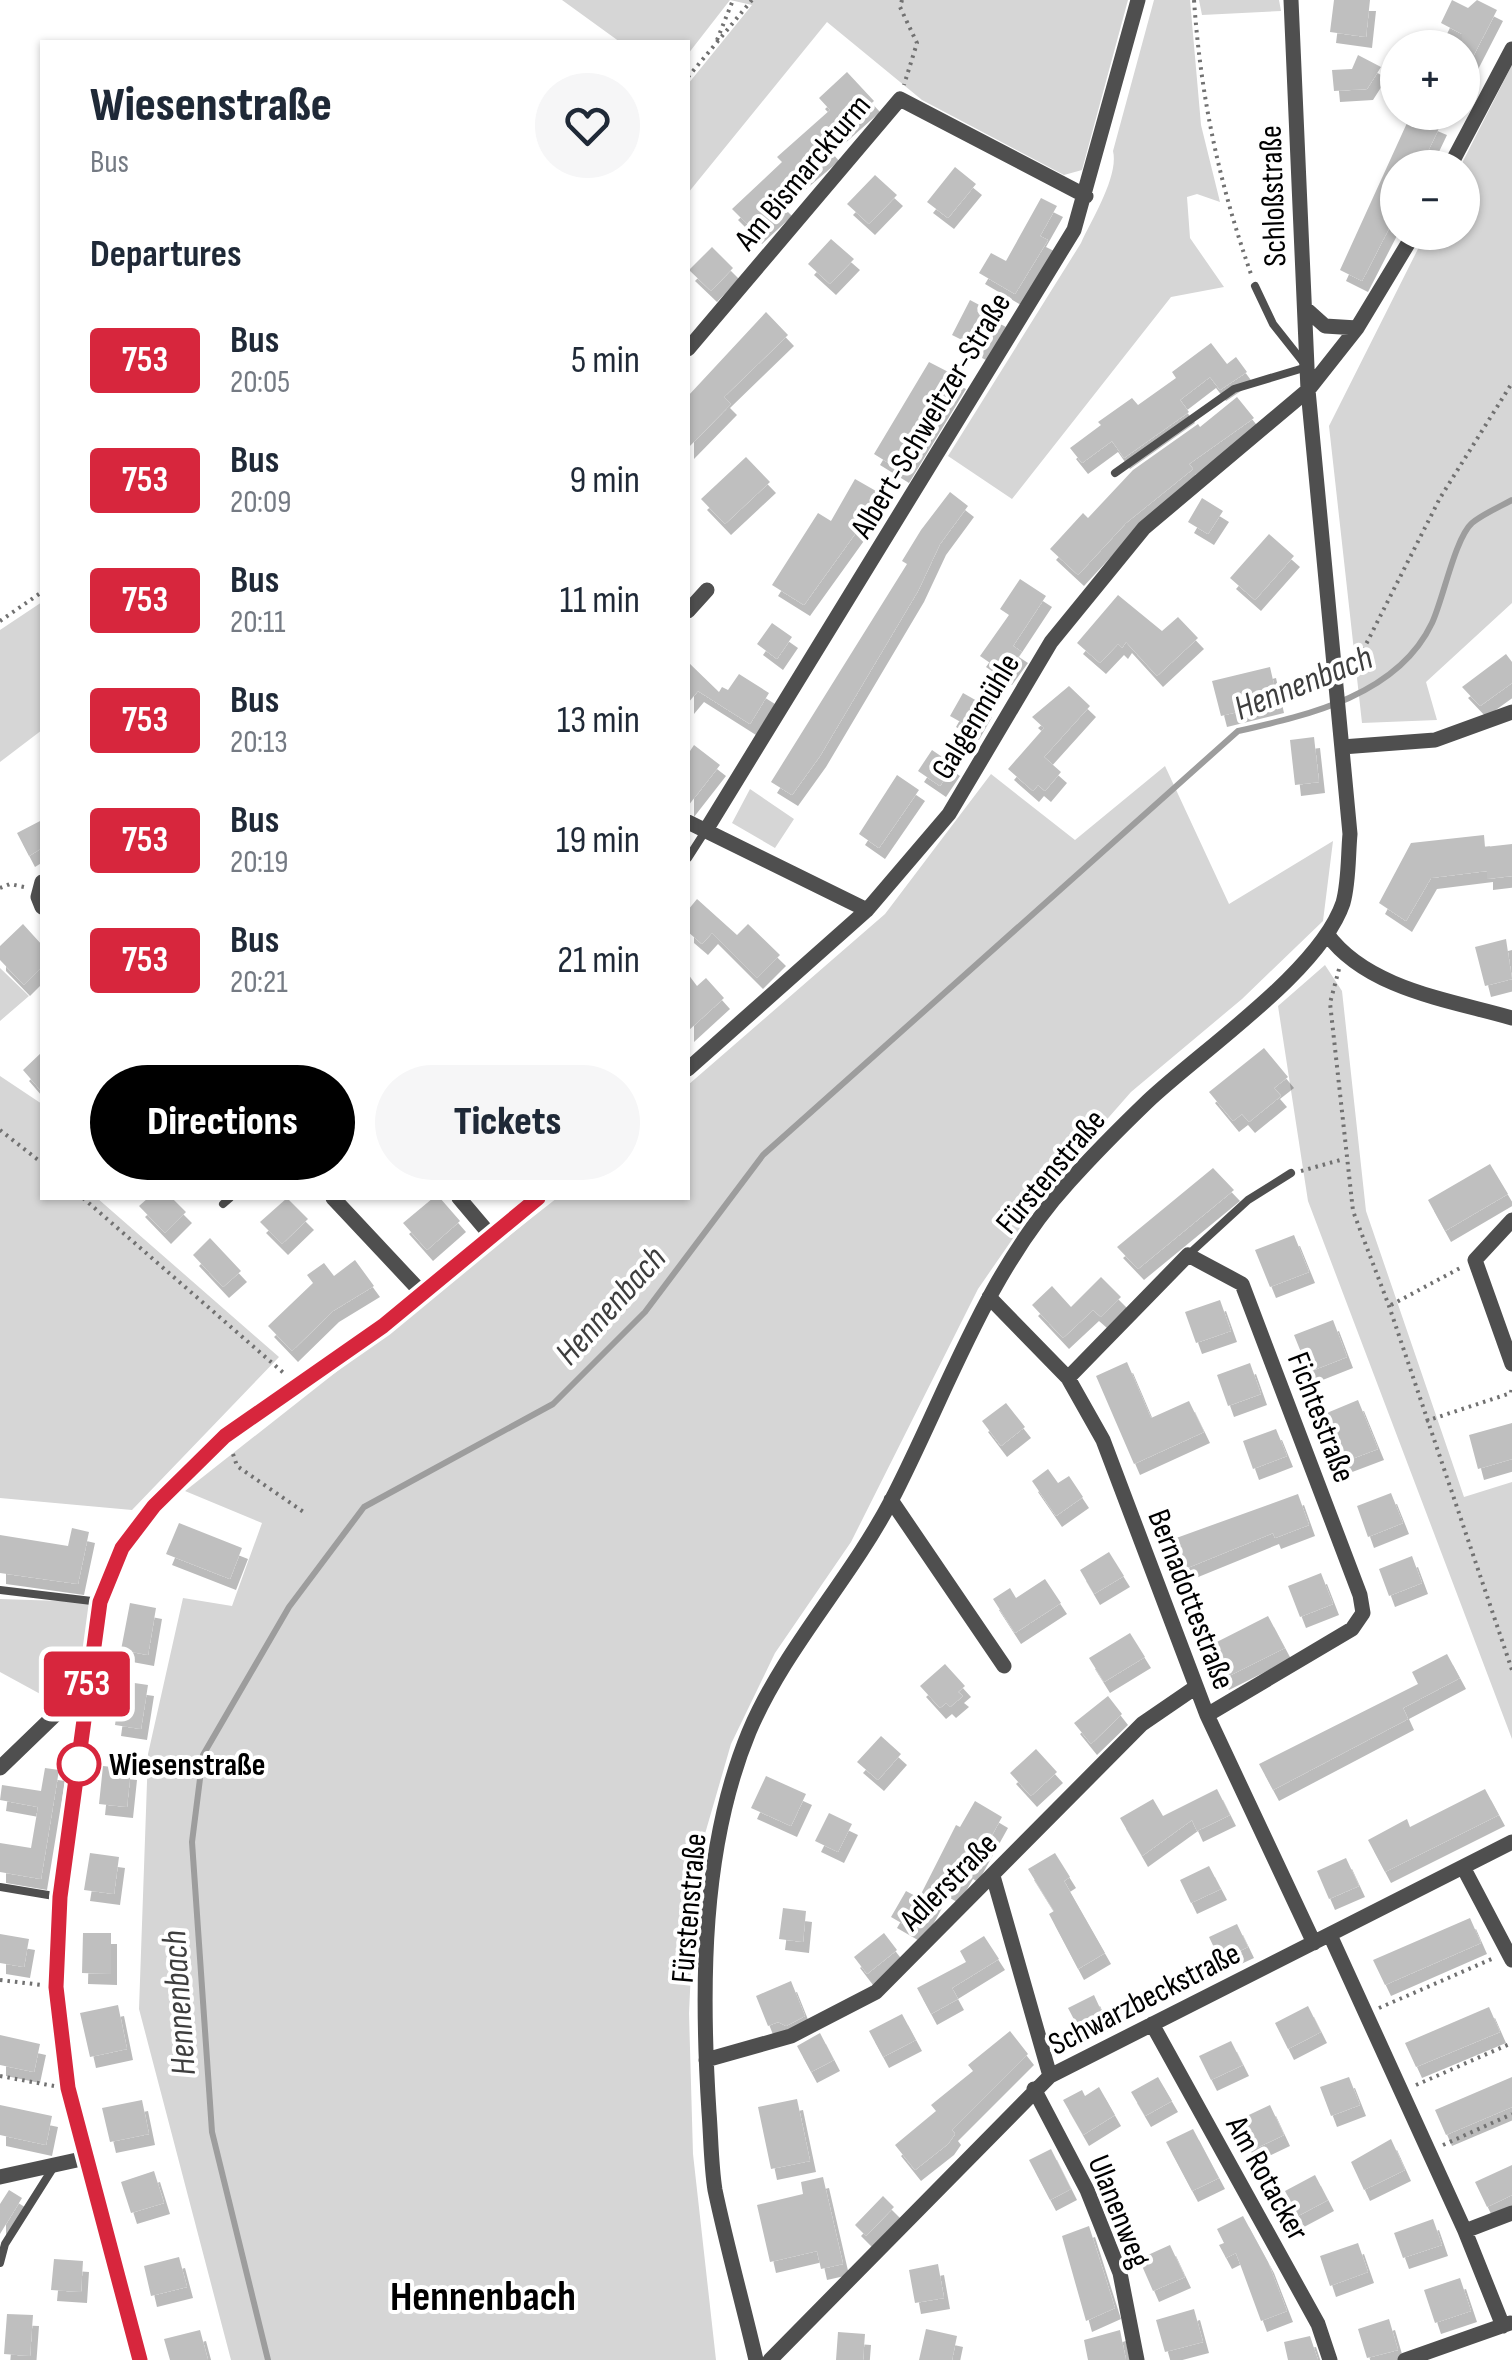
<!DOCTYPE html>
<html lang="en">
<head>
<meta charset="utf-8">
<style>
  :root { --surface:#fff; --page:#f6f6f7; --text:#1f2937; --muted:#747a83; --accent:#000 }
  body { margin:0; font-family:"Sofia Sans Condensed",sans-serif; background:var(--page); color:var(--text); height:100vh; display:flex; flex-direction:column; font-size:38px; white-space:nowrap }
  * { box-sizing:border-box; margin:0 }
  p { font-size:32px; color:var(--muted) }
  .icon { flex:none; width:55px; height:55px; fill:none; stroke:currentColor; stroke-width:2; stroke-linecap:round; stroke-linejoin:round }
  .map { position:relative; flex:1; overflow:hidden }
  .sheet { position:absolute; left:40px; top:40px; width:650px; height:1160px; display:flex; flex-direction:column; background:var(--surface); border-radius:0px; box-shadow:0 2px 8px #0004 }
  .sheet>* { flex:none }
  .badge { padding:0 20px; border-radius:8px; font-size:35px; line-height:65px }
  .fabs { position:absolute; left:1380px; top:30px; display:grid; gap:20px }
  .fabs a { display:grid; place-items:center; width:100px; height:100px; border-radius:50%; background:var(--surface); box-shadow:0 2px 8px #0004; font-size:50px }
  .map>.badge { position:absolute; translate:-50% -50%; box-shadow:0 0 0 5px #fff }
  h2 { padding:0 50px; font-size:38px; line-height:90px }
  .round { display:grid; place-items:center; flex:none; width:105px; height:105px; border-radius:52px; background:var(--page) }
  .summary { display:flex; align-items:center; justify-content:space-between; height:170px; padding:0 50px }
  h1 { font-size:48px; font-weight:800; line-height:75px }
  .action { display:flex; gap:20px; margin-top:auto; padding:20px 50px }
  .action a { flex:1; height:115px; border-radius:60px; background:var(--accent); color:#fff; font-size:40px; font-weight:800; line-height:115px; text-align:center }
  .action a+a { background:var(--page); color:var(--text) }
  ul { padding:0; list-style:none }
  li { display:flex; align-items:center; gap:30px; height:120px; padding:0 50px }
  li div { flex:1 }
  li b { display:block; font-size:38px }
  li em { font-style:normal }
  li .badge { min-width:110px; font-weight:700; text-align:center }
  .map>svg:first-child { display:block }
  .green { fill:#d6d6d6 }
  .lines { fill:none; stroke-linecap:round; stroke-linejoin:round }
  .stream { stroke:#9d9d9d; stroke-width:6 }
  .building { fill:#bfbfbf; filter:url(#shadow) }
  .path { stroke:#717171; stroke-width:4; stroke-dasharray:2.5 5; stroke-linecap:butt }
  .lane { stroke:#4f4f4f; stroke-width:8 }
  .street { stroke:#4f4f4f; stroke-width:15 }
  .line-casing { stroke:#fff; stroke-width:22 }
  .line { stroke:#d7263d; stroke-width:15 }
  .stop-dot { fill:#fff; stroke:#d7263d; stroke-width:5 }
  .labels { text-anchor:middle; stroke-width:8; stroke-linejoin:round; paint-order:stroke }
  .street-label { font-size:32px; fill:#000; stroke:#fff }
  .stop-label { font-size:32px; font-weight:bold; fill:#000; stroke:#fff; text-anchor:start }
  .water-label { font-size:35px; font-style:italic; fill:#3e3e3e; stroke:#fff }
  .district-label { font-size:42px; font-weight:bold; fill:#000; stroke:#fff }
</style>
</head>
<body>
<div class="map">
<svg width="1512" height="2360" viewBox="0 0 1512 2360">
  <defs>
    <filter id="shadow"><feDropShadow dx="6" dy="11" stdDeviation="0" flood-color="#0004"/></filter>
  </defs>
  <rect width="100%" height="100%" fill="#fff"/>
  <path class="green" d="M562,0H1128L1082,170L1064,175L922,100L827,22L688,193V84L752,5L730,0L688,54V42H620Z
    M1154,0H1190L1201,125L1220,202L1197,194L1187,197L1190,238L1224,287L1171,297L1012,499L948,456L1081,243C1092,219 1119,176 1113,151Z
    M1199,0H1279L1281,11L1202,15Z
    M1512,65V603L1426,682L1437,720L1362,723L1329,426L1426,233L1462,232L1460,167Z
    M42,602V730L0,762V630Z
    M1165,766L1229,904L1333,841L1323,921L1242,999L1131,1092L1051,1183L978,1289L851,1542L775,1653L731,1744L696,1865L689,2013L693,2154L716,2360H231L139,2009L148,1754L183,1598L232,1606L262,1523L185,1491L557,1198H688V1085L885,914L991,774L1075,840Z
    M750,789L794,819L775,848L732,823Z
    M1325,965L1342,991L1366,1211L1464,1497L1512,1482V1739L1308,1201L1278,1006Z
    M0,968L29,996L0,1021Z
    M0,1076L42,1104V1198H97L279,1357L132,1510L0,1498Z
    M0,1599L92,1602L80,1680L55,1702L0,1672Z"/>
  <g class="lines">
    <path class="stream" d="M268,2360L212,2132L192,1842L203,1755L289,1607L364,1507L553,1404L645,1312L763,1155L1238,731C1309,715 1398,695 1432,623C1443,600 1455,538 1472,523C1483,514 1499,507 1512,500"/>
  </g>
  <path class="building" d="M1334,0H1370L1366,37L1330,32Z
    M1452,0L1468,8L1477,0L1497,10L1462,78V34L1441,23Z
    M1358,55L1381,67L1367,89L1334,91L1332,70L1352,69Z
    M847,72L874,101L827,143L833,150L778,197L786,205L756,233L732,209L782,162L777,157L830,110L819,98Z
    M1412,112L1441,124L1420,168H1398V211L1362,281L1340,270Z
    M955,167L976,184L948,218L927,202Z
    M875,175L897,195L869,224L847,204Z
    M1041,198L1057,206L1040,236L1048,240L1015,294L979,273L991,253L1006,261Z
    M831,239L854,259L830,284L808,264Z
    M712,247L733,268L711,291L689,270Z
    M970,300L1000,316L982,350L952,335Z
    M766,312L788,335L724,397L731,404L688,448V396Z
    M1211,343L1227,364L1236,357L1247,372L1220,390L1210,377L1180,400L1189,412L1124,458L1112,441L1082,463L1070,448L1101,425L1098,422L1132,398L1138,405L1176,378L1172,372Z
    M929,362L960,378L903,472L874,454Z
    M1237,397L1254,418L1189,464L1193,469L1126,523L1078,575L1050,549L1083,513L1088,518L1133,470L1198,424L1200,427Z
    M746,457L770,482L725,524L701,499Z
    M855,479L883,495L804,605L772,585L818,513L831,521Z
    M950,492L968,506L940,544L918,591L820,756L792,795L771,782L907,564L902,561L921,530Z
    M1202,498L1223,511L1208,534L1188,522Z
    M1269,534L1294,556L1255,600L1230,578Z
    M1020,579L1046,596L1013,646L1022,652L1006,674L980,656L1009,615L1000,609Z
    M1118,595L1162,631L1178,617L1198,638L1157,676L1126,642L1122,648L1118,644L1100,663L1077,643Z
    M772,623L792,637L777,659L757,644Z
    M1506,654L1512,662V683L1480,706L1462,687Z
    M688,662L719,692L722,687L728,690L739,674L769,693L750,724L698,691L688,703Z
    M1270,667L1278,702L1221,716L1212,681Z
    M1069,686L1090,706L1044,757L1061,772L1045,791L1038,785L1033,791L1008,769L1044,728L1032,717Z
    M963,693L986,706L973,729L950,716Z
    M1314,737L1319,782L1295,785L1290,740Z
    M694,745L720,765L688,806V754Z
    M932,750L954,765L940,786L918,771Z
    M897,775L919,790L879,848L859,834Z
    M42,820V848L29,856L17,833Z
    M1484,835L1485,847L1512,844V876L1487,879V871L1431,878L1406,921L1379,903L1411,843Z
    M697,899L737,935L748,924L780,955L757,978L712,933L702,944L688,932V910Z
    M23,924L42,945V967L24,985L0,960V946Z
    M1506,939L1512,979L1485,986L1475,947Z
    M688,974L697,986L706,978L724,998L688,1031Z
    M1264,1048L1288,1077L1274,1088L1281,1096L1249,1122L1242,1114L1233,1121L1209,1092Z
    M42,1052V1092L23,1070Z
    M1490,1164L1508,1194L1445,1231L1428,1200Z
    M1213,1168L1234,1190L1138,1269L1117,1247Z
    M148,1198H172L186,1212L165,1233L139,1206Z
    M287,1198L308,1219L282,1244L260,1222Z
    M433,1198H440L460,1221L427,1250L403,1223Z
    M1294,1235L1309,1272L1270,1287L1255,1250Z
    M210,1238L241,1271L223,1287L193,1255Z
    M355,1260L374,1286L333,1311L292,1351L268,1326L313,1283L307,1275L324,1263L334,1276Z
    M1101,1277L1121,1297L1101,1317L1093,1310L1063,1338L1032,1305L1052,1286L1071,1307Z
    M1220,1300L1231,1331L1196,1343L1185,1312Z
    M1333,1320L1347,1357L1309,1372L1294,1335Z
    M1127,1362L1151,1418L1189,1401L1204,1432L1134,1464L1096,1376Z
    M1250,1363L1261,1394L1228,1406L1217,1375Z
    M1358,1400L1378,1449L1341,1463L1322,1415Z
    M1006,1403L1025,1427L1001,1446L982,1421Z
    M1512,1423V1459L1478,1469L1469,1435Z
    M1276,1429L1287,1456L1253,1469L1243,1441Z
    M1048,1469L1058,1483L1069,1476L1083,1497L1056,1516L1032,1481Z
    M1391,1493L1403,1523L1368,1537L1357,1506Z
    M1298,1494L1309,1525L1275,1538L1273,1533L1180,1571L1168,1541Z
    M179,1523L242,1548L230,1579L166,1554Z
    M72,1528L89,1532L78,1584L0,1573V1535L68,1546Z
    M1109,1552L1124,1576L1094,1594L1080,1570Z
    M1412,1556L1422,1583L1389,1596L1379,1569Z
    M1321,1573L1333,1604L1300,1617L1288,1586Z
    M1045,1579L1061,1603L1015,1633L993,1599L1010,1588L1016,1598Z
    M130,1603L156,1608L148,1655L121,1650Z
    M1268,1616L1285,1648L1223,1679L1207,1647Z
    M1130,1633L1145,1657L1104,1682L1089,1658Z
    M1447,1654L1460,1678L1403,1708L1408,1719L1273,1790L1259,1764L1418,1684L1412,1672Z
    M945,1664L965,1686L958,1692L963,1696L950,1707L946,1703L940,1708L920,1686Z
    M121,1681L148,1685L141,1729L115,1725Z
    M1108,1696L1122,1714L1091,1744L1074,1723Z
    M881,1736L901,1754L878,1780L857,1762Z
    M1036,1749L1057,1772L1031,1796L1010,1773Z
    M103,1766L131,1769L127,1807L99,1804Z
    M45,1768L59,1770L41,1879L0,1872V1843L31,1848L38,1807L0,1800L2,1785L41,1791Z
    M766,1776L806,1794L791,1826L751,1808Z
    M1217,1789L1230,1815L1197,1831L1192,1820L1142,1856L1120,1818L1153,1799L1163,1816Z
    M1485,1789L1499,1815L1385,1872L1368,1840L1407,1819L1410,1827Z
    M975,1801L1002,1817L972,1871L967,1868L953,1892L942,1886L917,1932L891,1917L906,1891L919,1898L956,1825L960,1827Z
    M829,1813L852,1824L838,1852L815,1841Z
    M90,1853L119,1857L114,1894L84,1890Z
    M1055,1853L1070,1877L1064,1881L1105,1953L1078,1969L1049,1914L1054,1911L1028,1869Z
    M1346,1858L1359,1886L1329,1899L1317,1871Z
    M1209,1866L1221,1889L1191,1903L1180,1880Z
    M783,1908L806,1911L803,1942L779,1939Z
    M1470,1918L1481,1943L1385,1985L1373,1960Z
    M1237,1924L1248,1947L1220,1960L1209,1937Z
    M83,1933H111V1974L82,1973Z
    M884,1933L897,1950L867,1974L854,1957Z
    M0,1934L29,1939L24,1967L0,1963Z
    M984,1936L999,1959L952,1988L958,1999L931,2014L917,1988L966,1962L960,1951Z
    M791,1981L805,2016L786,2026L778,2022L768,2026L756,1996Z
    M1094,1995L1105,2019L1080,2031L1068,2008Z
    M118,2005L127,2049L90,2057L80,2013Z
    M1308,2006L1321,2032L1288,2049L1275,2023Z
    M1489,2007L1500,2032L1416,2067L1405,2043Z
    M902,2014L916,2040L883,2057L869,2031Z
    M1010,2031L1028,2054L952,2130L955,2134L948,2144L915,2170L895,2145L936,2111L931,2105L973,2071L968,2065Z
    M820,2033L834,2060L811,2072L797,2046Z
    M0,2035L40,2044L34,2072L0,2065Z
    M1231,2041L1243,2065L1211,2080L1199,2056Z
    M1158,2077L1172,2101L1145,2116L1131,2092Z
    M1349,2077L1360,2105L1331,2116L1320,2087Z
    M1512,2077V2107L1446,2135L1435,2110Z
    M1099,2087L1115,2115L1083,2135L1063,2100L1082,2090L1085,2096Z
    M797,2099L810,2161L771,2169L758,2107Z
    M142,2100L149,2134L110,2142L102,2108Z
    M0,2105L52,2116L46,2145L0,2135Z
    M1270,2105L1284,2135L1250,2151L1236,2121Z
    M1193,2129L1219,2178L1192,2191L1166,2142Z
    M1391,2139L1405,2170L1364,2190L1351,2162Z
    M1051,2149L1071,2189L1050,2200L1029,2160Z
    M1512,2165V2195L1487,2207L1475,2182Z
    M154,2171L164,2203L131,2213L121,2182Z
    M1315,2175L1328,2200L1298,2216L1285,2191Z
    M823,2177L843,2264L821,2269L817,2251L770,2262L757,2205L803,2194L801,2182Z
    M9,2190L22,2198L0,2234V2204Z
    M883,2196L894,2207L866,2236L855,2225Z
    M1243,2216L1268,2262L1287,2311L1261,2321L1236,2253L1226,2258L1219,2245L1224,2243L1217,2229Z
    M1433,2219L1442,2245L1403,2258L1394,2233Z
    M1089,2226L1115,2308L1086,2321L1062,2236Z
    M1358,2243L1368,2272L1330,2286L1320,2256Z
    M1170,2245L1185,2277L1153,2291L1139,2259Z
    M179,2257L187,2287L151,2296L144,2266Z
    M54,2259L83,2261L81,2292L51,2290Z
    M938,2264L944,2298L915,2303L909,2270Z
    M1460,2278L1471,2311L1435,2323L1424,2290Z
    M1194,2309L1203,2342L1165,2352L1156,2320Z
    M7,2314L33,2315L30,2356L4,2354Z
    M1389,2319L1398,2350L1367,2358L1358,2329Z
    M926,2329L957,2336L952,2360H919Z
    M200,2330L208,2360H170L164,2339Z
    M1120,2330L1126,2360H1088L1084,2340Z
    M838,2332L865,2334L863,2360H836Z
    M1310,2336L1318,2360H1288L1284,2342Z"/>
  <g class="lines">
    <path class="path" d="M902,0L900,7L917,43L904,85
      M1194,0C1201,99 1219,183 1252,277
      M717,40L733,0
      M688,77L752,0
      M0,621L42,592
      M1353,670L1440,498L1512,383
      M0,888L10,884L24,887
      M1339,969L1330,1003L1353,1211L1389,1306L1512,1670
      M0,1130L42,1163
      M1301,1171L1344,1159
      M83,1198L286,1375
      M1391,1305L1462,1267
      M1426,1421L1511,1393L1512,1385
      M233,1454L237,1466L305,1513
      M0,1980L42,1985
      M1379,2008L1494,1958
      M0,2076L54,2086
      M1416,2085L1512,2043
      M1443,2145L1512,2114"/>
    <path class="lane" d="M1115,473L1234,389L1307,367L1273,324L1255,286
      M688,858L706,830
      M223,1204L230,1198
      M1188,1255L1248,1200L1291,1173
      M0,1590L100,1602
      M0,1887L60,1897
      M0,2263L5,2244L53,2168"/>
    <path class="street" d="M1449,168L1512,49
      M1305,308L1325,326L1357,328
      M688,349L900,99L1086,196
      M688,611L707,590
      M1342,747L1435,740L1512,712
      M688,822L867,910
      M706,830L1074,230L1138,0
      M42,882L38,897L42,907
      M1327,934C1367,989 1450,1000 1512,1018
      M688,1069L867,910L949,814L1051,642L1144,528L1308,390L1357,328L1415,232
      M333,1198L423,1294
      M459,1198L492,1237
      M1512,1220L1475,1260L1512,1364
      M989,1297L1068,1378L1103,1440L1207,1715L1314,1943
      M1068,1378L1188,1255L1242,1284L1360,1595L1363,1613L1352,1629L1207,1715
      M891,1500L1004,1666
      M0,1768L87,1684
      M1463,1867L1512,1960
      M993,1876L1050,2076
      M1330,1935L1465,2231L1503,2326
      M1152,2024L1318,2324L1330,2360
      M706,2060L791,2036L876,1992L1142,1724L1196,1687
      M1034,2089L1087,2190L1120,2273L1137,2360
      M0,2177L86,2158
      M1465,2231L1512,2213
      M140,2360L68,2088L56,1987L60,1897L100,1602L122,1547L153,1505L225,1436L383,1326L538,1198
      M756,2360C743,2304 727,2247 715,2190C711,2165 711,2137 709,2112C701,1988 701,1848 749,1732C784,1649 849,1581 891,1501C947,1393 985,1274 1069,1182C1094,1154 1121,1127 1148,1101C1202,1050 1320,971 1343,903C1349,882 1348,855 1350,834L1308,390L1291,0
      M770,2360L1050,2076L1512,1842
      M1405,2360L1510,2323"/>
  </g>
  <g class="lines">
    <g class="line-casing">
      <path id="line" d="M140,2360L68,2088L56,1987L60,1897L100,1602L122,1548L154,1506L225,1436L383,1326L538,1198"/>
    </g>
    <use href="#line" class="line"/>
  </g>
  <circle class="stop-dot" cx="79" cy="1764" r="20"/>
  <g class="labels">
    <g class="street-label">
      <text transform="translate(802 172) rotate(-50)" y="11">Am Bismarckturm</text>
      <text transform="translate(1272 196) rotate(-92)" y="11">Schloßstraße</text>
      <text transform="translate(930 415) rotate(-59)" y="11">Albert-Schweitzer-Straße</text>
      <text transform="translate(975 716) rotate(-59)" y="11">Galgenmühle</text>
      <text transform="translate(1050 1171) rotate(-50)" y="11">Fürstenstraße</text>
      <text transform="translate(1322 1417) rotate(69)" y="11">Fichtestraße</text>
      <text transform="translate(1192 1599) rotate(69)" y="11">Bernadottestraße</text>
      <text transform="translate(948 1881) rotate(-45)" y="11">Adlerstraße</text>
      <text transform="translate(688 1908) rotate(-85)" y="11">Fürstenstraße</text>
      <text transform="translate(1144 1998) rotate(-27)" y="11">Schwarzbeckstraße</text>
      <text transform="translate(1268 2178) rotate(61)" y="11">Am Rotacker</text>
      <text transform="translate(1120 2211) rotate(68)" y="11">Ulanenweg</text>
    </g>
    <g class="stop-label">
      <text x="109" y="1775">Wiesenstraße</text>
    </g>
    <g class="water-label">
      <text transform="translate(1303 682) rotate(-22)" y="12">Hennenbach</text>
      <text transform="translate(610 1305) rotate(-48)" y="12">Hennenbach</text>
      <text transform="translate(178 2003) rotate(-94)" y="12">Hennenbach</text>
    </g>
    <g class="district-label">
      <text x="483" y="2310">Hennenbach</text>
    </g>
  </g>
</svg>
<div class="fabs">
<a>+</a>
<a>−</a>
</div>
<b class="badge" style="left:87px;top:1684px;background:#d7263d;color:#fff">753</b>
<section class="sheet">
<div class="summary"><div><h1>Wiesenstraße</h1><p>Bus</p></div><a class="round"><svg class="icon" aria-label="heart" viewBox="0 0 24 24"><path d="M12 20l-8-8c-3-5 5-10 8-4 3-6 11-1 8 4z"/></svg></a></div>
<h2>Departures</h2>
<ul>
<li><span class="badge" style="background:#d7263d;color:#fff">753</span><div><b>Bus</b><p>20:05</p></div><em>5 min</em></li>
<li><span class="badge" style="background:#d7263d;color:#fff">753</span><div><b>Bus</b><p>20:09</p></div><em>9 min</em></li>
<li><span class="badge" style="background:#d7263d;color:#fff">753</span><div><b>Bus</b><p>20:11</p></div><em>11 min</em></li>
<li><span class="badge" style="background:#d7263d;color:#fff">753</span><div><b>Bus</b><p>20:13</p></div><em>13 min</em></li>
<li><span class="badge" style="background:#d7263d;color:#fff">753</span><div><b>Bus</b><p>20:19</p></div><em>19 min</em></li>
<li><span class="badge" style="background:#d7263d;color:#fff">753</span><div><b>Bus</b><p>20:21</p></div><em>21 min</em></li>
</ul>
<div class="action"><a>Directions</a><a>Tickets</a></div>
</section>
</div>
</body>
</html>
